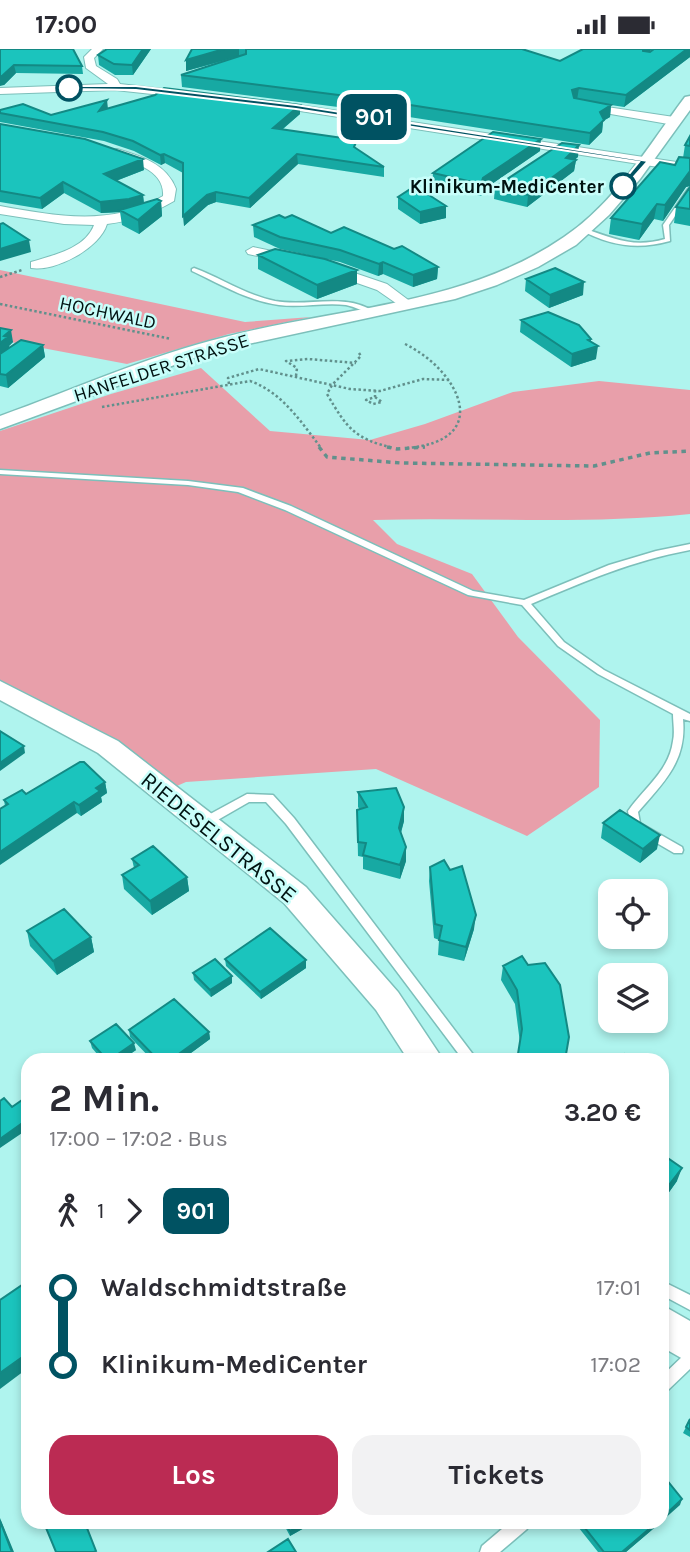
<!DOCTYPE html>
<html lang="de">
<head>
<meta charset="utf-8">
<style>
  :root { --surface:#fff; --page:#f2f2f3; --text:#2b2b33; --muted:#7c7c81; --accent:#bb2b53 }
  body { margin:0; font-family:Karla,sans-serif; background:var(--page); color:var(--text); height:100vh; display:flex; flex-direction:column; font-size:26px; white-space:nowrap }
  * { box-sizing:border-box; margin:0 }
  p { font-size:23px; color:var(--muted) }
  .icon { flex:none; width:38px; height:38px; fill:none; stroke:currentColor; stroke-width:2; stroke-linecap:round; stroke-linejoin:round }
  .map { position:relative; flex:1; overflow:hidden }
  .details { position:absolute; left:21px; top:1004px; width:648px; height:476px; display:flex; flex-direction:column; background:var(--surface); border-radius:21px; box-shadow:0 4px 10px #0003 }
  .details>* { flex:none }
  .badge { padding:0 14px; border-radius:10px; font-size:24px; line-height:46px }
  .fabs { position:absolute; left:598px; top:830px; display:grid; gap:14px }
  .fabs a { display:grid; place-items:center; width:70px; height:70px; border-radius:14px; background:var(--surface); box-shadow:0 4px 10px #0003; font-size:35px }
  .map>.badge { position:absolute; translate:-50% -50%; box-shadow:0 0 0 4px #fff }
  .legs { display:flex; align-items:center; gap:10px; height:77px; padding:0 28px; font-size:23px }
  .legs p { margin-inline-start:auto }
  .summary { display:flex; align-items:center; justify-content:space-between; height:119px; padding:0 28px }
  h1 { font-size:38px; font-weight:700; line-height:52px }
  .button { display:flex; gap:14px; margin-top:auto; padding:14px 28px }
  .button a { flex:1; height:80px; border-radius:21px; background:var(--accent); color:#fff; font-size:28px; font-weight:700; line-height:80px; text-align:center }
  .button a+a { background:var(--page); color:var(--text) }
  ul { padding:0 28px; list-style:none }
  li { display:flex; align-items:center; gap:24px; height:77px; font-size:26px }
  li i { display:grid; place-items:center; width:10px; height:100%; margin:0 9px; background:currentColor }
  li i::after { content:''; width:18px; height:18px; margin:-9px; border:5px solid; border-radius:50%; background:var(--surface) }
  li p { margin-inline-start:auto }
  li:first-child i { background:linear-gradient(#0000 50%,currentColor 0) }
  li:last-child i { background:linear-gradient(currentColor 50%,#0000 0) }
  .status { display:flex; justify-content:space-between; align-items:center; height:49px; padding:0 35px; background:var(--surface); direction:ltr }
  .status svg { height:19px; fill:currentColor }
  .map>svg:first-child { display:block }
  .green { fill:#e89faa }
  .lines { fill:none; stroke-linecap:round; stroke-linejoin:round }
  .service-casing { stroke:#7cbfba; stroke-width:3 }
  .minor-casing { stroke:#7cbfba; stroke-width:2 }
  .tertiary-casing { stroke:#7cbfba; stroke-width:3 }
  .path-far1 { stroke:#61908c; stroke-width:2.5; stroke-dasharray:2.5 2.5; stroke-linecap:butt }
  .path { stroke:#61908c; stroke-width:3.5; stroke-dasharray:4.5 4.5; stroke-linecap:butt }
  .service { fill:#fff; fill-rule:evenodd }
  .minor { fill:#fff; fill-rule:evenodd }
  .tertiary { fill:#fff; fill-rule:evenodd }
  .wall { fill:#17a9a3 }
  .shaded-wall { fill:#138984 }
  .building { fill:#1bc4bd; stroke:#138984; stroke-width:2 }
  .line-1 { fill:#005262; stroke:#fff; stroke-width:2 }
  .stop-1-dot { fill:#fff; stroke:#005262; stroke-width:3.5 }
  .labels { text-anchor:middle; stroke-width:5; stroke-linejoin:round; paint-order:stroke }
  .far-stop-label { font-size:19px; font-weight:bold; fill:#001211; stroke:#c8fefa; text-anchor:end }
  .far-street-label { font-size:19px; fill:#001211; stroke:#c8fefa }
  .street-label { font-size:23px; fill:#001211; stroke:#c8fefa }
</style>
</head>
<body>
<div class="status"><b>17:00</b><svg viewBox="0 0 49 12"><path d="M0 12V9h3v3zM5 12V6h3v6zM10 12V3h3v9zM15 12V0h3v12zM26 1h20v11H26zM47 4h2v5h-2z"/></svg></div>
<div class="map">
<svg width="690" height="1503" viewBox="0 0 690 1503">
  <rect width="100%" height="100%" fill="#aff4ee"/>
  <path class="green" d="M0,221L245,273L311,268L229,285L127,315L0,291Z
    M201,319L270,382L370,391L425,375L513,343L599,332L690,341V465C585,476 479,468 373,471L397,495L472,525L518,588L600,671L599,738L527,787L376,720L186,733L163,743L0,643V382L111,345Z"/>
  <g class="lines">
    <g class="service-casing">
      <path id="service" d="M690,139V145L669,176L670,192C638,201 610,197 581,181L586,180C615,190 634,199 665,190L663,176L688,140Z
        M194,219C221,229 246,246 275,252C309,258 344,243 375,263L372,265C363,262 355,258 346,256C324,253 302,259 279,256C248,252 220,235 192,222V220Z
        M0,421L188,432L243,439L291,457L473,542L524,551L609,516L656,502L690,495V501C632,512 585,532 531,555L564,593L604,621L690,665V672L683,670C687,712 664,733 638,763L640,774L682,798L683,801L682,804H674L631,779L628,762C644,739 669,722 673,692C675,683 673,674 673,665L598,625L558,597L522,556L468,546L285,461L238,443L188,436L0,425Z
        M247,745L273,746L294,769L478,1012H464L286,775L266,753H249L209,776H201L200,773L201,770Z
        M662,1232L690,1246V1261L662,1246Z
        M690,1303V1320L667,1342L662,1344V1327L685,1305Z
        M509,1474H529L527,1480L500,1503H480L482,1497Z"/>
    </g>
    <g class="minor-casing">
      <path id="minor" d="M92,0H103L94,9L96,17L117,30L120,35L189,43L195,46L189,49L115,41L0,45V39L108,35L86,19L84,8Z
        M272,52L690,115V123L268,57L266,55Z
        M580,54L674,68L680,72L674,76L576,59V55Z
        M117,100C141,107 167,115 176,140L174,152C152,165 132,172 107,175C100,199 56,223 31,219V213C53,206 85,200 94,176L64,175L0,165V157C56,167 112,178 163,147C165,121 133,113 113,107V101Z
        M253,198L296,207L298,210L291,214L248,205L246,202Z
        M328,215L387,235L415,256L413,259H403L377,241L323,222V216Z"/>
    </g>
    <g class="tertiary-casing">
      <path id="tertiary" d="M690,47V61L640,130L609,166L576,196L538,218L497,236L455,250L207,304L0,380V367C75,340 148,307 225,288C339,258 464,257 564,188C615,154 649,96 685,48Z
        M0,632L118,692L306,838L398,943L444,1012H409L376,961L284,854L98,704L0,651Z
        M662,1256L690,1272V1314L662,1298Z"/>
    </g>
    <path class="path-far1" d="M0,228L22,221
      M0,255L171,290
      M405,295C460,322 494,392 407,399
      M359,304L361,307L332,336L327,345C347,379 354,390 394,399
      M296,327L297,319L286,312L308,310L356,314
      M229,335L228,329L259,320L350,340L380,342L423,330L450,331
      M375,341V348
      M375,348L382,353L373,355L366,351Z
      M102,358L250,332C282,343 302,374 321,399"/>
    <path class="path" d="M319,398L327,408L401,414L594,417L650,404L690,402
      M387,398L397,400L425,398"/>
    <use href="#service" class="service"/>
    <use href="#minor" class="minor"/>
    <use href="#tertiary" class="tertiary"/>
  </g>
  <path class="wall" d="M0,0L82,17L83,25L16,24L4,36Z
    M151,0L133,26H115L99,16L98,6Z
    M192,0H522L560,12L690,0V8L624,58L611,56L610,68L603,72L602,83L589,96L377,63L182,38L181,26L231,10L186,22V11Z
    M108,59L300,65L283,80L357,100L384,118V128L298,115L250,159L216,153L208,156L184,177L183,124L165,114L161,116L134,102L104,92L0,73V61L51,66Z
    M0,75L144,121L116,132L143,146L144,154L161,152L162,167L139,185L122,176L120,163L101,164L64,144L42,160L0,153Z
    M690,87V137L686,138L663,172L654,170L639,191L609,185L611,169L683,109L685,96Z
    M540,102L483,141L481,147L432,136L433,124Z
    M578,108L575,110L576,111L574,122L527,158L494,150L495,138Z
    M690,138V177L674,174L676,158Z
    M398,148L446,169L420,175L398,160Z
    M285,169L331,184L394,200L438,218L437,230L413,238L383,225L378,227L340,213L280,200L254,188L253,176Z
    M258,206L357,221V235L317,250L258,220Z
    M526,230L583,246L549,259L525,242Z
    M521,271L591,290V292L596,310L571,318L520,283Z
    M0,279L13,293L9,297L10,299L43,296L45,308L8,339L0,337Z
    M105,733L107,744L101,748L102,753L81,767L77,764L5,757L4,751Z
    M358,743L404,758V772L401,784L406,812L400,830L363,820V808L358,807L357,761H360L358,758Z
    M603,774L657,800L640,814L601,789Z
    M132,810L187,828L189,842L152,866L124,840L122,826L134,819Z
    M430,818L474,880L464,912L438,906L439,891L434,889L429,832Z
    M27,882L91,888L94,903L57,926L30,897Z
    M225,910L306,919L261,950L226,917Z
    M503,917L565,1011L517,1012L520,994L515,955L501,931Z
    M193,924L232,927V934L211,948L194,931Z
    M129,981L209,983L210,990L180,1012H153L130,988Z
    M90,992L136,1001L120,1012H103L92,999Z
    M662,1080L666,1093L662,1105L677,1132L662,1153Z
    M690,1370V1388L683,1384Z
    M283,1474H313L290,1487Z
    M575,1474H660L626,1503H598Z"/>
  <path class="shaded-wall" d="M143,0H151L133,26L132,16Z
    M224,0H239V7L186,22V11Z
    M643,0H653L642,8Z
    M687,0H690V8L624,58L626,46Z
    M14,16L16,24L4,36L0,37V28Z
    M579,39L577,51L571,53L572,41Z
    M107,51L108,60L99,62Z
    M300,56V65L273,88V79Z
    M611,56L610,68L603,72L602,83L589,96L590,84L600,63Z
    M541,90L540,102L483,141L481,147V135L483,129Z
    M579,96L578,108L570,115L576,111L574,122L527,158L528,146Z
    M164,105L165,114L161,116L160,106Z
    M297,105L298,115L250,159L249,149Z
    M143,110L144,121L105,136L104,125Z
    M690,122V137L686,138L663,172L665,156Z
    M63,133L64,144L42,160L40,149Z
    M216,143V153L208,156L184,177L183,167L207,146Z
    M143,146L144,157L120,161V163L101,164L100,153Z
    M161,152L162,167L139,185L138,171Z
    M657,155L654,170L639,191L642,175Z
    M446,157V169L420,175V163Z
    M29,191L31,203L0,212V200Z
    M383,213V225L378,227L379,215Z
    M438,218L437,230L413,238V226Z
    M357,221V235L317,250V236Z
    M584,233L583,246L549,259L550,246Z
    M11,281L13,293L9,297L10,300L0,309V294L4,287Z
    M591,290L590,300L598,297L596,310L571,318L572,305L588,291Z
    M43,296L45,308L8,339L6,326Z
    M24,697L25,704L0,722V714Z
    M105,733L107,744L101,748L102,753L81,767L79,756L96,739Z
    M74,753L77,764L0,816V803Z
    M404,758V772L398,793L399,779Z
    M660,786L657,800L640,814L643,800Z
    M406,798V812L400,830V816Z
    M187,828L189,842L152,866L150,852Z
    M476,866L474,880L464,912L466,898Z
    M91,888L94,903L57,926L53,912Z
    M306,911V919L261,950L260,943Z
    M232,927V934L211,948L210,941Z
    M209,983L210,990L180,1012H169Z
    M134,994L136,1001L120,1012H108Z
    M28,1070V1080L0,1099V1090Z
    M682,1119L677,1132L662,1153V1145Z
    M28,1304V1319L0,1340V1324Z
    M682,1450L680,1456L662,1472V1469Z
    M0,1469L14,1503H12L0,1472Z
    M303,1474H313L290,1487V1482Z
    M656,1474H660L626,1503H622Z"/>
  <path class="building" d="M0,0H73L82,17L14,16L2,27L0,28Z
    M107,0H143L132,16L114,15L98,6Z
    M192,0H224L186,11Z
    M246,0H522L560,12L583,0H643V2L650,3L654,0H687L626,46L579,39L572,41L574,49L611,56L600,63L604,71L590,84L378,51L181,26L246,5Z
    M164,39L300,56L273,79L357,91L354,98L384,118L297,105L249,149L216,143L207,146L183,167V114L164,105L160,106L133,92L103,83L0,64V61L23,55L51,66L107,51L99,62L155,46Z
    M0,75L85,90L143,110L104,125L143,146L129,150L100,153L63,133L40,149L0,142Z
    M493,83L541,90L483,129L481,135L433,124Z
    M690,87V97L685,96Z
    M562,94L579,96L566,109L576,111L528,146L495,138Z
    M679,108L690,109V122L665,156L657,155L642,175L611,169L660,113L675,116Z
    M415,137L446,157L420,163L398,148Z
    M690,138V160L676,158Z
    M157,150L161,152L138,171L120,161Z
    M279,166L285,169L292,166L331,184L344,178L394,200L402,197L438,218L413,226L383,213L379,215L340,201L280,188L253,176Z
    M3,174L29,191L0,200V175Z
    M275,200L325,210L357,221L317,236L258,206Z
    M555,219L584,233L550,246L526,230Z
    M548,263L579,276L591,290L588,291L598,297L572,305L521,271Z
    M0,279L11,281L4,287L8,288L0,294Z
    M21,291L43,296L6,326L0,325V305Z
    M0,682L24,697L0,714Z
    M80,713H84L105,733L96,739L100,742L79,756L74,753L0,803V760L8,755L4,751L22,741L26,745Z
    M396,739L404,758L399,779L406,798L400,816L363,806L366,794L358,793L357,761L367,758L358,743Z
    M620,761L660,786L643,800L603,774Z
    M153,797L187,828L150,852L122,826L139,816L132,810Z
    M444,811L450,821L462,817L476,866L466,898L439,891L442,877L435,875L430,818Z
    M64,860L91,888L53,912L27,882Z
    M270,879L306,911L260,943L225,910Z
    M522,907L528,916L545,914L560,936L569,988L565,1011L540,1007V1012L517,1011L522,980L517,941L503,917Z
    M215,910L232,927L210,941L193,924Z
    M174,950L209,983L169,1012H159L129,981Z
    M116,975L134,994L108,1012L90,992Z
    M625,1005L634,1012H618Z
    M28,1047V1070L0,1090V1052L4,1049L12,1058Z
    M662,1080L666,1093L662,1090Z
    M662,1105L682,1119L662,1145Z
    M28,1232V1304L0,1324V1251Z
    M690,1370V1381L686,1378Z
    M662,1425L682,1450L662,1469Z
    M0,1472L12,1503H0Z
    M44,1474H85L96,1502L94,1503H56Z
    M285,1474H303L290,1482Z
    M581,1474H656L622,1503H604Z
    M288,1490L296,1503H268Z"/>
  <path class="line-1" d="M69,37H136L296,56L648,112L623,140L619,137L639,113L296,60L136,41L67,40Z"/>
  <g class="stop-1-dot">
    <circle cx="69" cy="39" r="12"/>
    <circle cx="623" cy="137" r="12"/>
  </g>
  <g class="labels">
    <g class="far-stop-label">
      <text x="604" y="144">Klinikum-MediCenter</text>
    </g>
    <g class="far-street-label">
      <text transform="translate(108 263) rotate(12)" y="7">HOCHWALD</text>
      <text transform="translate(161 318) rotate(-18)" y="7">HANFELDER STRASSE</text>
    </g>
    <g class="street-label">
      <text transform="translate(219 788) rotate(39)" y="8">RIEDESELSTRASSE</text>
    </g>
  </g>
</svg>
<div class="fabs">
<a><svg class="icon" aria-label="locate" viewBox="0 0 24 24"><circle cx="12" cy="12" r="6"/><path d="M12 2v4M12 18v4M2 12h4M18 12h4"/></svg></a>
<a><svg class="icon" aria-label="layers" viewBox="0 0 24 24"><path d="M12 4l9 5-9 5-9-5zM3 14l9 5 9-5"/></svg></a>
</div>
<b class="badge" style="left:374px;top:68px;background:#005262;color:#fff">901</b>
<section class="details">
<div class="summary"><div><h1>2 Min.</h1><p>17:00 – 17:02 · Bus</p></div><b>3.20 €</b></div>
<div class="legs"><svg class="icon" aria-label="walk" viewBox="0 0 24 24"><circle cx="13" cy="4" r="2"/><path d="M13 8l-2 6 4 7M11 14l-3 7M7 12l3-4h3l4 4"/></svg>1<svg class="icon" aria-label="forward" viewBox="0 0 24 24"><path d="M9 5l7 7-7 7"/></svg><b class="badge" style="background:#005262;color:#fff">901</b></div>
<ul>
<li><i style="color:#005262"></i><b>Waldschmidtstraße</b><p>17:01</p></li>
<li><i style="color:#005262"></i><b>Klinikum-MediCenter</b><p>17:02</p></li>
</ul>
<div class="button"><a>Los</a><a>Tickets</a></div>
</section>
</div>
</body>
</html>
